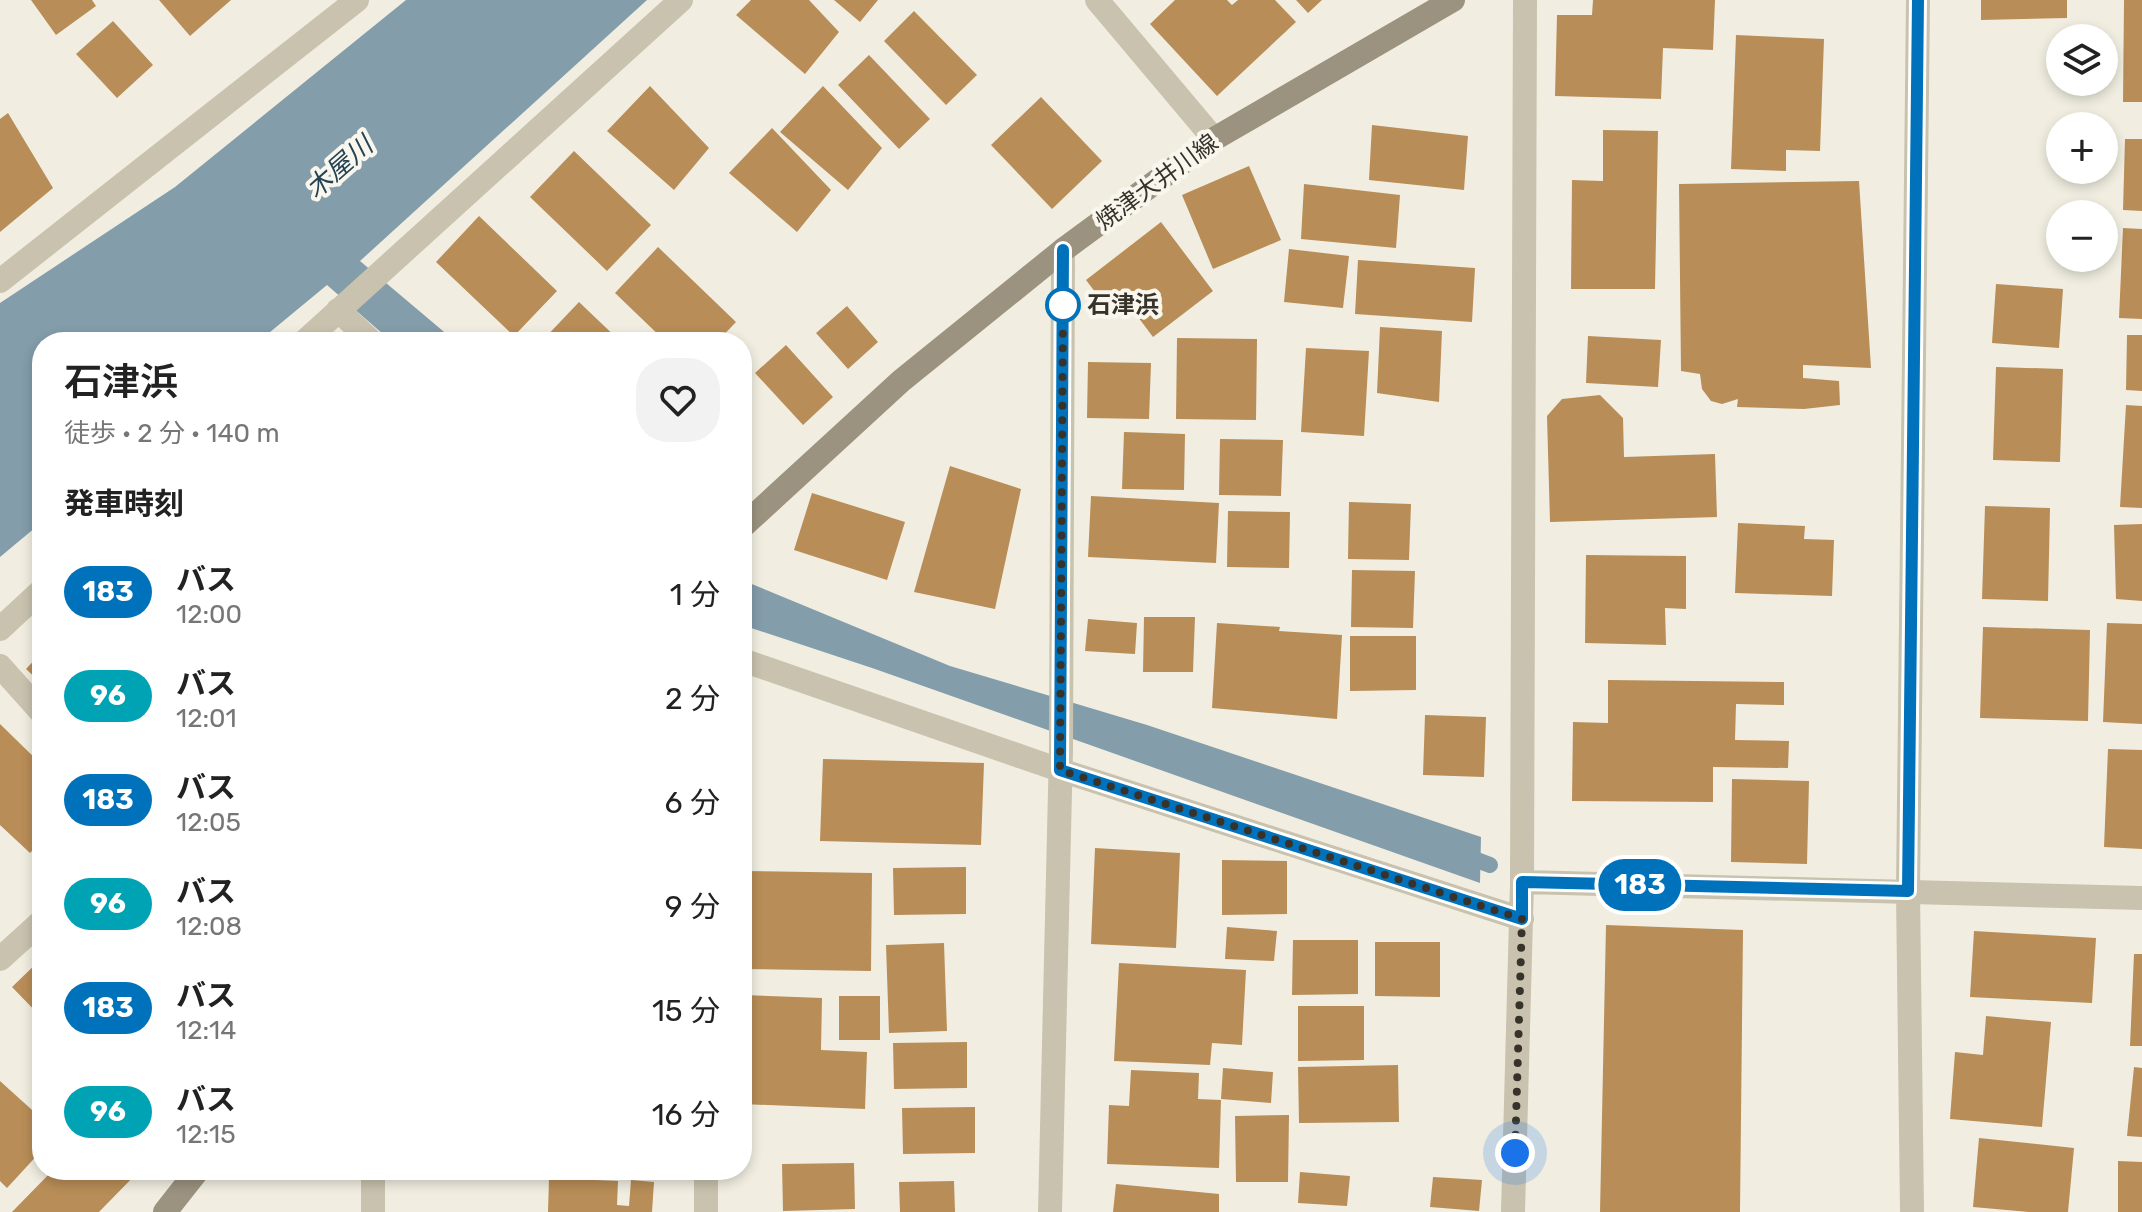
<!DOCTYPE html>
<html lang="ja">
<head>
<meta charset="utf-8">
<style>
  :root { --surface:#fff; --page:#f2f2f2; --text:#222; --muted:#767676 }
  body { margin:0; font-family:Rubik,"Noto Sans JP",sans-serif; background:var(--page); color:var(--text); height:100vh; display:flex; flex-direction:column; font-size:30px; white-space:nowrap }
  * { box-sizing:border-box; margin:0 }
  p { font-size:26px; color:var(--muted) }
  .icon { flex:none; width:44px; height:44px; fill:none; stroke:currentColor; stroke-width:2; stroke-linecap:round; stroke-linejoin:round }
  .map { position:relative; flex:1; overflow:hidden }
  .side { position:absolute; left:32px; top:332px; width:720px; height:848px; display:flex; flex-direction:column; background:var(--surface); border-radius:32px; box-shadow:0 4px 12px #0003 }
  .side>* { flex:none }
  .badge { padding:0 16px; border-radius:26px; font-size:28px; line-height:52px }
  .controls { position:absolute; left:2046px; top:24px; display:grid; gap:16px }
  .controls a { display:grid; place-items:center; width:72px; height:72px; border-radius:50%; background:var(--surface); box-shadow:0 4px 12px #0003; font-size:40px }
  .you { position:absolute; width:40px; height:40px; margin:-20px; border:6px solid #fff; border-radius:50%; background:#1a73e8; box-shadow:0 0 0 12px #1a73e833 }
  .map>.badge { position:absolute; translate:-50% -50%; box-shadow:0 0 0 4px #fff }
  h2 { padding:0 32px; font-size:30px; line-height:72px }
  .round { display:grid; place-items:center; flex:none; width:84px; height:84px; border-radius:32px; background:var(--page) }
  .summary { display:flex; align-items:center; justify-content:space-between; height:136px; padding:0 32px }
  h1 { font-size:38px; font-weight:600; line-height:60px }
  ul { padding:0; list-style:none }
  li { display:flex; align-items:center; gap:24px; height:104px; padding:0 32px }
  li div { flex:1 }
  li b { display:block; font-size:30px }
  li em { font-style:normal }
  li .badge { min-width:88px; font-weight:700; text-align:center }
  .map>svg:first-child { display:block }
  .water { fill:#839dab }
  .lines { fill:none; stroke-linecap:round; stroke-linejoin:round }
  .stream { stroke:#839dab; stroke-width:16 }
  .building { fill:#b88d57 }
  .street { stroke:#c8c2ae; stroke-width:24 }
  .secondary { stroke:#9b927f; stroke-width:24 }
  .line-casing { stroke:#fff; stroke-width:18 }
  .line { stroke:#0072bc; stroke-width:12 }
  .walk { stroke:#37332b; stroke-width:8; stroke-dasharray:0 14.4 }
  .stop-dot { fill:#fff; stroke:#0072bc; stroke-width:4 }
  .labels { text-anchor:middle; stroke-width:8; stroke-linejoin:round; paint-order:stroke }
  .street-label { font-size:24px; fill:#37332b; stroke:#f9f7ed }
  .stop-label { font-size:24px; font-weight:bold; fill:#37332b; stroke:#f9f7ed; text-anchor:start }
  .water-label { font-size:26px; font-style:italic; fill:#254354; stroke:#f9f7ed }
</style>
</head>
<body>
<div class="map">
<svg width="2142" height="1212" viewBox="0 0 2142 1212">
  <rect width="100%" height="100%" fill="#f1eee1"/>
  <path class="water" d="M406,0H647L360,261L456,342H392L327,285L258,342H42V522L0,557V303L175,187Z
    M742,580L950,666L1147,725L1481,837L1480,883L875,669L742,625Z"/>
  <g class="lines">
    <path class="stream" d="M1461,854L1490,865"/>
  </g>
  <path class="building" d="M31,0H92L96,6L56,35Z
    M159,0H231L190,36Z
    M751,0H809L839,32L805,74L736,15Z
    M834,0H878L860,22Z
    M1175,0H1227L1232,5L1238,0H1275L1296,22L1217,96L1150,24Z
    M1296,0H1322L1308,13Z
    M1593,0H1715L1713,50L1663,48L1661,99L1555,96L1557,15H1592Z
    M1981,0H2067V18L1981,20Z
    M2124,0H2142V102H2123Z
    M914,11L977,75L946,105L884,41Z
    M113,21L153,65L117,98L76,54Z
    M1736,35L1824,39L1820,151L1786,150V171L1731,169Z
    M869,55L930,119L899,149L838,85Z
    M650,86L709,148L674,190L607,131Z
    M823,86L882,148L848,190L780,132Z
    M1041,97L1102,161L1052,209L991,145Z
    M8,113L53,188L0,232V119Z
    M1372,125L1468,136L1464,190L1369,180Z
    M772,128L831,190L797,232L729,173Z
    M1603,130L1658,131L1655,289H1571L1572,180L1603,181Z
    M2125,139H2142V211L2123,210Z
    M574,151L651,225L607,271L530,197Z
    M1249,166L1281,240L1213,269L1182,195Z
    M1859,181L1871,368L1803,365V378L1839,381L1840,405L1804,409L1737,407L1738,399L1722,404L1711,401L1702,389L1700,374L1681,371L1679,184Z
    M1304,184L1400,195L1396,248L1301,239Z
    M479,216L557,291L514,336L436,262Z
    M1161,222L1213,291L1153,337L1126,301L1111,313L1086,280Z
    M2123,228L2142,229V319L2119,318Z
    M658,247L736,322L717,342H666L615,293Z
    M1289,249L1349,256L1343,308L1284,302Z
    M1358,260L1475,268L1472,322L1355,314Z
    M1996,284L2063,289L2059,348L1992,343Z
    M579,302L621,342H541Z
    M847,306L878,342L848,369L816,333Z
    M1380,327L1442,331L1439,402L1377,393Z
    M2127,335H2142V391L2126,390Z
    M1588,336L1661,340L1658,387L1586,383Z
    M1177,338L1257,339L1256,420L1176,419Z
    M786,345L833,397L803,425L755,373Z
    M1306,348L1369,351L1364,436L1301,432Z
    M1088,362L1151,363L1149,419L1087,418Z
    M1996,367L2063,369L2060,462L1993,460Z
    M1600,395L1623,418L1624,457L1715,454L1717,517L1550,522L1547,416L1562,399Z
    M2126,405L2142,406V508L2120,507Z
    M1124,432L1185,434L1184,490L1122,489Z
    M1220,439L1283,440L1281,496L1219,495Z
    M950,466L1021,489L995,609L914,592Z
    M812,493L905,522L887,580L794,550Z
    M1091,496L1219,503L1216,563L1088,557Z
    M1349,502L1411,504L1409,560L1348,559Z
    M1985,506L2050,508L2048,601L1982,599Z
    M1228,511L1290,512L1289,568L1227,567Z
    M1738,523L1805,526L1804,539L1834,540L1832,596L1735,593Z
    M2142,524V601L2116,599L2114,525Z
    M1586,555L1686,556V609L1665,608L1666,645L1585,643Z
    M1352,570L1415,571L1413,628L1351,627Z
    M1144,617H1195L1193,672H1143Z
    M1088,619L1137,623L1135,654L1085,651Z
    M1217,623L1280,627L1279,631L1342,635L1337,719L1212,708Z
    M2107,623L2142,624V724L2103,722Z
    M1983,627L2090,630L2088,721L1980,718Z
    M1350,636H1416V690L1350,691Z
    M42,652V684L26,669Z
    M1608,680L1784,682V705L1736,704L1735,740L1789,741L1788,768L1713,767V802L1572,801L1573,722L1608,723Z
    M1425,715L1486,717L1484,777L1423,775Z
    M0,724L42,765V840L30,853L0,825Z
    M2108,749L2142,750V849L2104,847Z
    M823,759L984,763L981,845L820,841Z
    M1732,779L1809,781L1807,864L1731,862Z
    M1095,848L1180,853L1176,948L1091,944Z
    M1222,860L1287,861V914L1222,915Z
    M966,867V914L894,915L893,868Z
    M743,871L872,873L871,971L742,969Z
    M1606,925L1743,930L1740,1212H1600Z
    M1227,927L1277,931L1274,961L1225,959Z
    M1974,931L2096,938L2092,1003L1970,997Z
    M1293,940H1358V994L1292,995Z
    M1375,942H1440V997L1375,996Z
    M944,943L947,1031L889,1033L886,945Z
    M2134,954H2142V1046H2130Z
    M42,958V1018L12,987Z
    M1119,963L1246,970L1242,1045L1212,1043L1210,1065L1114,1061Z
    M742,995L822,998L821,1050L867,1052L865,1109L742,1104Z
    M839,996H880V1040H839Z
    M1298,1006H1364V1060L1298,1061Z
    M1986,1016L2051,1022L2042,1127L1950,1119L1955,1052L1983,1055Z
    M967,1042V1088L894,1089L893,1043Z
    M1398,1065L1399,1122L1299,1123L1298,1067Z
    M2134,1067L2142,1068V1137L2127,1136Z
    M1223,1068L1273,1072L1271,1103L1221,1099Z
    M1131,1070L1199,1073L1198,1099L1221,1100L1219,1168L1107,1164L1109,1105L1129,1106Z
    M0,1081L42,1119V1150L7,1188L0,1181Z
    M975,1107V1153L903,1154L902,1108Z
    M1289,1115L1288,1182H1236L1235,1116Z
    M1979,1138L2074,1148L2068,1212H2029L1973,1207Z
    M2118,1161L2142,1162V1212H2118Z
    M854,1163L855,1209L783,1211L782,1164Z
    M53,1170H140L99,1212H12Z
    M1300,1172L1350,1176L1347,1206L1298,1203Z
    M1433,1177L1482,1180L1479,1211L1430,1207Z
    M549,1178L618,1181L617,1205L629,1206L631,1180L654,1182L652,1212H548Z
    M954,1181L955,1212H900L899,1182Z
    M1116,1184L1219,1194V1212H1113Z"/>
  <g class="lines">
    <path class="street" d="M1097,0L1214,139
      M0,281L357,0
      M338,310L372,342
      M304,342L681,0
      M0,629L42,590
      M742,660L1060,770L1522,919
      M0,666L42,713
      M1522,882L2142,898
      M0,959L42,921
      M373,1212V1170
      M706,1212V1170
      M1050,1212L1061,749L1063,250
      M1513,1212L1522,882L1525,0
      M1912,1212L1908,891L1918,0"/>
    <path class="secondary" d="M742,527L901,381L1063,250L1214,139L1453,0
      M165,1212L198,1170"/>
  </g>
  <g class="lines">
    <g class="line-casing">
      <path id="line" d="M1063,250L1060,770L1522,919V882L1908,891L1918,0"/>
    </g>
    <use href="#line" class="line"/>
    <path class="walk" d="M1063,305L1060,770L1522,919L1515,1153"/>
  </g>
  <circle class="stop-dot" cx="1063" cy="305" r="16"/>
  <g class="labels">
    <g class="street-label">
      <text transform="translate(1157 182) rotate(-36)" y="8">焼津大井川線</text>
    </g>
    <g class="stop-label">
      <text x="1087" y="313">石津浜</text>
    </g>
    <g class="water-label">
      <text transform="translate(339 167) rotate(-41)" y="9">木屋川</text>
    </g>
  </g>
</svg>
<div class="controls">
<a><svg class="icon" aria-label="layers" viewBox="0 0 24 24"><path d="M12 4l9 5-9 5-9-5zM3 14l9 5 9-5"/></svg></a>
<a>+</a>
<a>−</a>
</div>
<div class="you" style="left:1515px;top:1153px"></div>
<b class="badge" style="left:1640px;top:885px;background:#0072bc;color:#fff">183</b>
<section class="side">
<div class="summary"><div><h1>石津浜</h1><p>徒歩 · 2 分 · 140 m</p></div><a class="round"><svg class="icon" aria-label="heart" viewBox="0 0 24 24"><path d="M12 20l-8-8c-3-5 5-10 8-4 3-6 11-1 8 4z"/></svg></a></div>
<h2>発車時刻</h2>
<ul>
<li><span class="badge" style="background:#0072bc;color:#fff">183</span><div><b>バス</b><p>12:00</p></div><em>1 分</em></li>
<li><span class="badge" style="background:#00a3b4;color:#fff">96</span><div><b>バス</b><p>12:01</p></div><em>2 分</em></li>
<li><span class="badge" style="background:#0072bc;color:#fff">183</span><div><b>バス</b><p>12:05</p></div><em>6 分</em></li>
<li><span class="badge" style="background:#00a3b4;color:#fff">96</span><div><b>バス</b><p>12:08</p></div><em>9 分</em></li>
<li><span class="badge" style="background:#0072bc;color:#fff">183</span><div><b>バス</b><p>12:14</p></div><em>15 分</em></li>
<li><span class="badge" style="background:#00a3b4;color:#fff">96</span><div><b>バス</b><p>12:15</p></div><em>16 分</em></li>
</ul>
</section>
</div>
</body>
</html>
